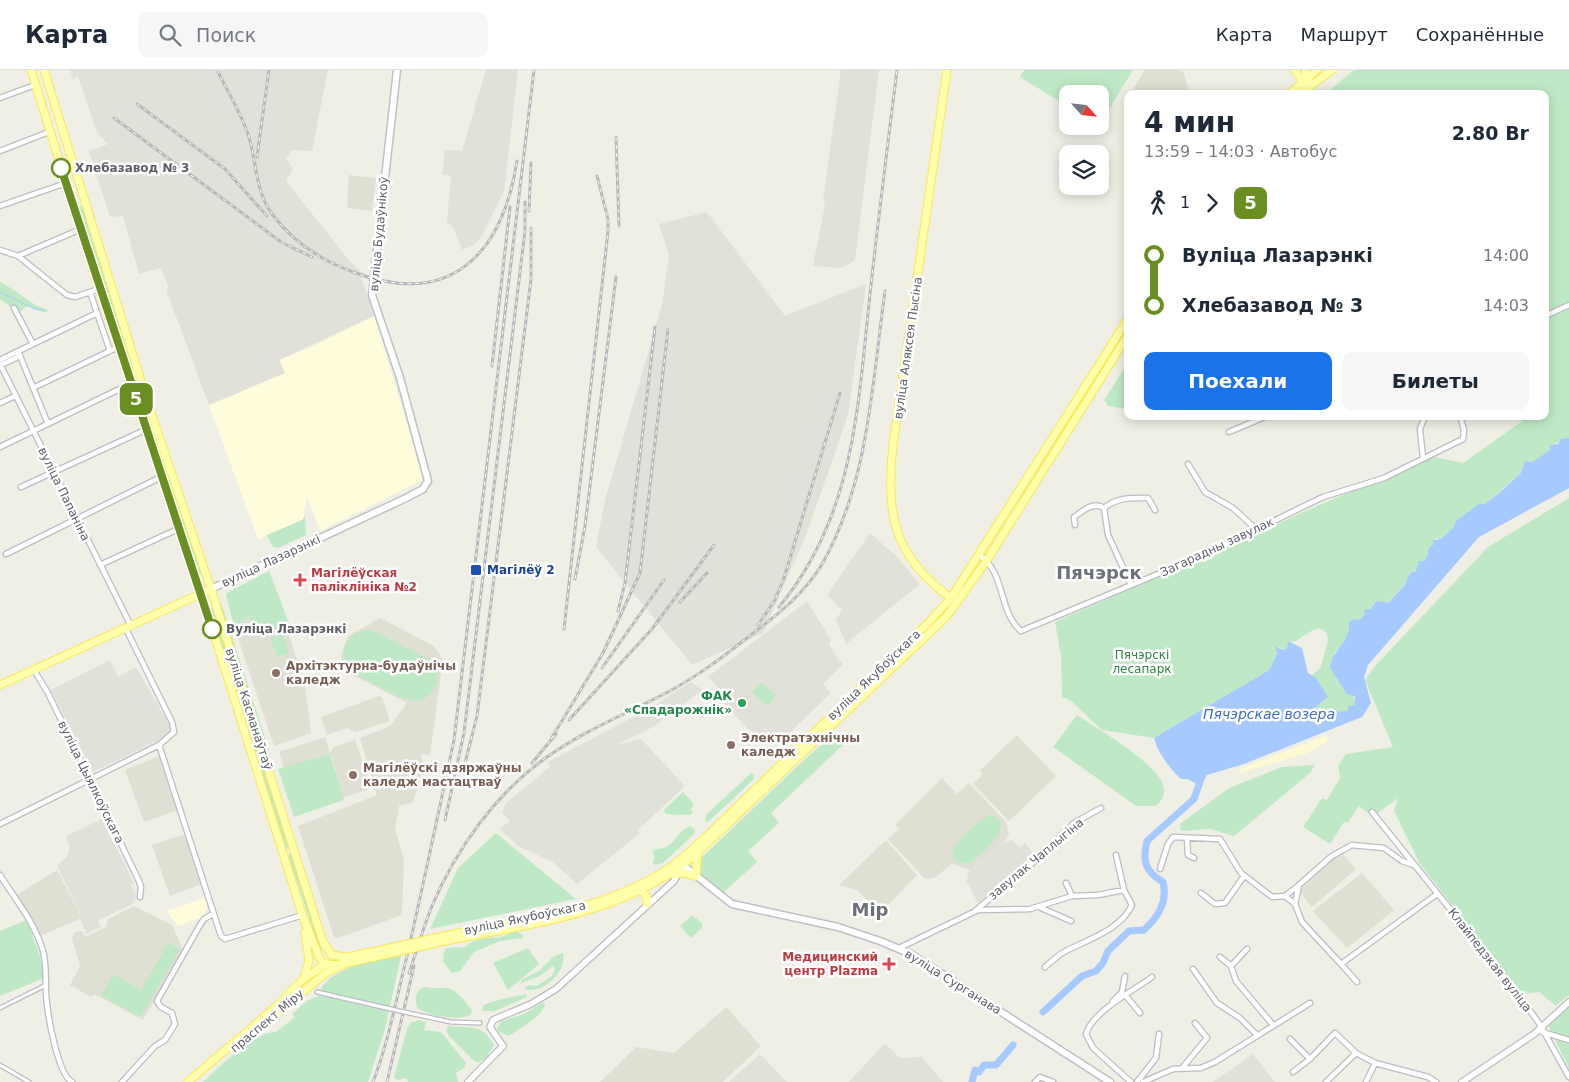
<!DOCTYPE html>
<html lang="ru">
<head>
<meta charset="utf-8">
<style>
  :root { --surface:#fff; --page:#f6f6f7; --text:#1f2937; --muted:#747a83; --line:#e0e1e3; --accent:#1a73e8 }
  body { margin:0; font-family:"DejaVu Sans",sans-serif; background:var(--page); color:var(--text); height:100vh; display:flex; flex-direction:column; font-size:19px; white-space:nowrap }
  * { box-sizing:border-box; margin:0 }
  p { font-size:16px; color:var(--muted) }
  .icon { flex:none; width:28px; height:28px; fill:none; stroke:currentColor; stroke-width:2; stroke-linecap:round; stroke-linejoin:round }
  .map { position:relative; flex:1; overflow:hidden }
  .side { position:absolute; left:1124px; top:20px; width:425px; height:330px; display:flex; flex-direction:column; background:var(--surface); border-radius:10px; box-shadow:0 2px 12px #0003 }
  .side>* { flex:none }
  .badge { padding:0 10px; border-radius:8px; font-size:18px; line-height:32px }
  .needle { width:32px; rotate:117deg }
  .tools { position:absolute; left:1059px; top:15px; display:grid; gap:10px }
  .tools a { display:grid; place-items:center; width:50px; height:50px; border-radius:10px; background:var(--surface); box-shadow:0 2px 12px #0003; font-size:25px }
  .map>.badge { position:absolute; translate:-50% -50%; box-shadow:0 0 0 2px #fff }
  .legs { display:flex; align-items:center; gap:8px; height:55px; padding:0 20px; font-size:16px }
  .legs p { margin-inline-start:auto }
  .summary { display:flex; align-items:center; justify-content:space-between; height:85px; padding:0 20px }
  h1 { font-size:28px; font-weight:700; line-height:38px }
  .cta { display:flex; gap:10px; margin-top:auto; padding:10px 20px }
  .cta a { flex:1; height:58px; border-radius:10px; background:var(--accent); color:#fff; font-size:20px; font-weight:700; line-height:58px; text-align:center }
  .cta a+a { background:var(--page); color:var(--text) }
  ul { padding:0 20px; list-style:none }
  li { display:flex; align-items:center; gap:18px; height:50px; font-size:19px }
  li i { display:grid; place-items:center; width:8px; height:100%; margin:0 6px; background:currentColor }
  li i::after { content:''; width:12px; height:12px; margin:-6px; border:4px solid; border-radius:50%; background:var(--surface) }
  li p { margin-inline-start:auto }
  li:first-child i { background:linear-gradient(#0000 50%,currentColor 0) }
  li:last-child i { background:linear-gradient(currentColor 50%,#0000 0) }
  header { display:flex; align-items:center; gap:30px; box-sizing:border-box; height:70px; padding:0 25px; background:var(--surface); border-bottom:1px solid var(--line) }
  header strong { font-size:24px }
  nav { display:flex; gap:28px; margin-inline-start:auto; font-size:18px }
  .search { width:350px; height:45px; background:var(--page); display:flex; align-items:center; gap:12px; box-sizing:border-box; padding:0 18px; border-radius:10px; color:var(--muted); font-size:19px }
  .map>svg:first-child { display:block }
  .commercial { fill:#fffcdb }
  .industrial { fill:#e1e1d9 }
  .education { fill:#e0dfd3 }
  .green { fill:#bfe9c6 }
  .sand { fill:#fdfad3 }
  .water { fill:#a6c9ff }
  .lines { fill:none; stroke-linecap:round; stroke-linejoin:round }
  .stream { stroke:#a6c9ff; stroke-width:1 }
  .river { stroke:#a6c9ff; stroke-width:7 }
  .pedestrian-casing { stroke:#bcbdc4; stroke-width:5.5 }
  .minor-casing { stroke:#bcbdc4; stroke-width:7 }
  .tertiary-casing { stroke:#bcbdc4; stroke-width:8 }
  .secondary-casing { stroke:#bfc1c9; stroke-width:9 }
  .primary-casing { stroke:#fce852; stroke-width:9 }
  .pedestrian { stroke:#fff; stroke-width:3 }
  .minor { stroke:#fff; stroke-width:4.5 }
  .tertiary { stroke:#fff; stroke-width:5.5 }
  .secondary { stroke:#fff; stroke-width:6 }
  .primary { stroke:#ffffab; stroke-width:7 }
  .rail-casing { stroke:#b8b8b9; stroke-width:3 }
  .rail { stroke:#fff; stroke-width:1; stroke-dasharray:4; stroke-linecap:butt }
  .pedestrian-bridge-casing { stroke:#bcbdc4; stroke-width:5.5; stroke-linecap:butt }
  .primary-bridge-casing { stroke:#fce852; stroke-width:9; stroke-linecap:butt }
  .pedestrian-bridge { stroke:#fff; stroke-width:3 }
  .primary-bridge { stroke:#ffffab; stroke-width:7 }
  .line-1-casing { stroke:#fff; stroke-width:11 }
  .line-1 { stroke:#6b8e23; stroke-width:8 }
  .stop-1-dot { fill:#fff; stroke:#6b8e23; stroke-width:2.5 }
  .transit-dot { fill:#1a4fb4; stroke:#fff; stroke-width:2 }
  .health-dot { fill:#e0444e; stroke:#fff; stroke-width:2 }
  .education-dot { fill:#8d6e63; stroke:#fff; stroke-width:2 }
  .leisure-dot { fill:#2e9e5b; stroke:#fff; stroke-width:2 }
  .labels { text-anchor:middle; stroke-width:5; stroke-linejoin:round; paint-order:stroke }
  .stop-label { font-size:12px; font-weight:bold; fill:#5c5f66; stroke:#fff; text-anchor:start }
  .street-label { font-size:12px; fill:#5c5f66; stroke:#fff }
  .transit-label { font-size:12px; font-weight:bold; fill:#164399; stroke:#fff; text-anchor:start }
  .health-label { font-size:12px; font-weight:bold; fill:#be3a42; stroke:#fff; text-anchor:start }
  .park-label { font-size:12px; fill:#2e8340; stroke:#fff }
  .education-label { font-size:12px; font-weight:bold; fill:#785e54; stroke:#fff; text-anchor:start }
  .leisure-label { font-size:12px; font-weight:bold; fill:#27864d; stroke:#fff; text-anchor:end }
  .water-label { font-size:14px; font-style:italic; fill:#3e6ccc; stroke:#fff }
  .district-label { font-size:18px; font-weight:bold; fill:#6d7178; stroke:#fff }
</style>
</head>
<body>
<header>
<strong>Карта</strong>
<div class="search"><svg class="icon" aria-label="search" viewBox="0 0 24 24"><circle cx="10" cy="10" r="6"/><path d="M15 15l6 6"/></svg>Поиск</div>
<nav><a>Карта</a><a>Маршрут</a><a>Сохранённые</a></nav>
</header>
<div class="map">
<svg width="1569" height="1012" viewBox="0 0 1569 1012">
  <rect width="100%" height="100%" fill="#f0efe5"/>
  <path class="commercial" d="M374,246L424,409L320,461L307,426L303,450L258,469L209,335L285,303L279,290L307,279Z
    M205,828L207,836L204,846L178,856L167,841Z"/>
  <path class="industrial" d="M70,0H328L312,81L292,80L286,88L293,99L286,111L349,190L363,203L361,207L374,246L279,290L285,303L209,335L167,222L168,215L161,198L139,204L123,146L110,147L89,81L108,74L97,63L82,18L78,7L73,9Z
    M486,0H518L504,121L482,166L474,175L462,180L454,159L447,151L451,106L442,104L445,80L462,81Z
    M841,0H879L855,190L842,198L813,196L825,135L823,130Z
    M707,142L785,246L866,214L848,345L807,463L763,563L692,595L596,477L605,430L662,235L669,185L659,154Z
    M870,463L895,485L920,514L846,574L836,550L842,540L827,525Z
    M807,531L831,570L829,573L835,585L843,594L823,614L831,623L776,676L768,668L762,674L722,631L726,626L708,607Z
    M110,590L118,607L136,597L171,657V664L93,702L51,620Z
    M691,612L702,620L651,658L616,675L641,669L685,716L638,760L640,763L577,814L553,792L518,776L500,759L510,751L502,743L506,733L550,697L548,692L650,638Z
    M102,749L134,813L131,815L137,827L132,834L98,851L101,857L86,864L85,862L88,860H85L80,849L82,847L57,796L67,787L70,776L66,766Z
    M1012,770L1019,777L1025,773L1035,786L978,833L966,810L969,807L967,805L970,800L1004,772Z
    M885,973L900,988L922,987L943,1012H849Z
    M760,984L787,1012H729Z
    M1253,984L1275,1012H1213Z"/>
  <path class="education" d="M1145,0H1179L1184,3L1188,18L1185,23L1179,19L1172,24H1130Z
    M349,105L376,108L372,141L347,138Z
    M280,538L305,614L311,663L274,676L235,559L248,545Z
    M380,548L434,576L443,590L430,685L421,684L424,696L413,732L399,736L395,759L404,790L402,845L338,868L334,867L298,756L377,725L360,668L390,656L407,633L353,605L342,593L341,586L348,566Z
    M379,626L382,627L390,651L355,662L347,658L327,665L321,647Z
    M1017,665L1056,706L1009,751L973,714L983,704L980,700Z
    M325,667L330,683L334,677L355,670L371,715L368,720L343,727L331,684L284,698L279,682Z
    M160,686L178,740L144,752L125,700Z
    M942,708L957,724L969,713L1006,752L1009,764L1004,772L970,800L952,794L934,808L925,809L888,769L899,759L895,755Z
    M185,764L201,814L170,826L152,775Z
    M886,770L917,805L887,836L876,838L856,820L839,815Z
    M1341,782L1356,799L1312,837L1299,821Z
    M57,800L82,848L40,866L17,825Z
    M1362,803L1394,840L1347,878L1313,841Z
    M134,836L172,855L183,880L143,950L94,924L91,927L70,915L80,896L72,868L75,862L82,861L85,867L106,857L108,849Z
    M726,937L761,976L723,1012H600L636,977L674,983Z"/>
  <path class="green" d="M1024,0H1133L1100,54V24H1068L1067,36L1020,7Z
    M1354,0H1569V368L1551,375L1550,380L1532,392L1525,391L1521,403L1485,434L1479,435L1456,451L1453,458L1441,469L1435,468C1432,481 1423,499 1410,503L1405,515L1387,533L1377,531L1350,559L1347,568L1334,584L1337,610L1343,614L1344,620L1354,625V636L1348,642H1333L1322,653L1308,651V644L1328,627L1312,605L1321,597L1328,570L1326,562L1319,558C1310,560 1302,568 1294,572L1288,571L1287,578L1284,580L1279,577L1269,600L1154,668L1102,660L1070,630L1062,627L1061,586L1055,552L1206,486L1209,489L1214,487L1215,483L1223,478L1430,386L1463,393L1529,346H1545V24H1325Z
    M79,135L82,137L145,334L143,336L140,334L78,138Z
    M0,212C17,220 30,235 48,240L46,243L27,236L19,243L0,229Z
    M1127,294V339L1108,336L1104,330Z
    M152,354L202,503L199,504L148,356Z
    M1569,428V925L1556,936L1539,922L1522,924L1420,794L1394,741L1398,728L1373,747L1359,736L1348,753L1344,752L1330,774L1303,757L1322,728L1327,730L1340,708L1338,696L1346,684L1393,677L1365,610L1375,596L1488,477Z
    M305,446L306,465L278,478L272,476L267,465L302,450Z
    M269,501L290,556L257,566L248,545L235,559L226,525L227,523Z
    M221,533L269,680L267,682L218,534Z
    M212,538L259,681L257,683L255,682L209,539Z
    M372,560L429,589L436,599L437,612C425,646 396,625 375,615C367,610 355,606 349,598C334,580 351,558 372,560Z
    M282,562L289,583L277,587L270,567Z
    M761,612L776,626L767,636L752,622Z
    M1077,645C1096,658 1163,696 1164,719C1165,727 1161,731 1156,736H1136L1053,677Z
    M836,664L840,666L843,675L771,743L779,753L748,781L757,792L722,824L700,803L698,791L802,692L830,667Z
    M330,684L344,730L294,747L278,699Z
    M261,692L290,778L286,779L259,694Z
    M1315,695L1310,703L1234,766L1210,759L1181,761L1180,754L1229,718L1282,697Z
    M751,703L754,705L753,710L709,751L705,752L706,745Z
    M683,722L694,734L691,739L693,743L690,745L665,744L664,740Z
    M991,745L1000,750C1007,766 980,783 970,793H958L952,784C953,774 981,747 991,745Z
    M690,756L695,760L694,764L663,793L655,795L652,793L655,788L652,781C656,779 660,779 664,778C675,774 678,761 690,756Z
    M496,763L576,829L430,859L458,798Z
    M291,783L322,880L320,881L288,785Z
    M692,845L702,853V858L691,868L680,856Z
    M27,850L40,886L44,908L0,926V861Z
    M517,861L523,865V868L500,871L474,882L460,901L452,903L443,892L444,882L447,878L466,877C476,866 488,869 501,867C506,866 511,862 517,861Z
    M168,873L180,879L141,947L101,926L113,904L141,920Z
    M528,878L539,894L508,920L493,893Z
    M563,883C567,902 543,925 524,919L529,915L537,916L552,906L555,899L553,896L540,906L521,913V910L539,901L554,886Z
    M401,886L385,959L368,1012H203C218,998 256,960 276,962L295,947L292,944L308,930L319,926C323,898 378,889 401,886Z
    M427,917C435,920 440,917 447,918C458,920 465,932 472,940L471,945C455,951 433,946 418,939C414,930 415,925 421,918Z
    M526,924L527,927L495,941H483V936C489,931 516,926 526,924Z
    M542,933H545C544,946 520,958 509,966L499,962L497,959L500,952L524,944Z
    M1569,934V999L1547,953Z
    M419,950L426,952L424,960L441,962L466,993L464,998L456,1003L458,1012H408L406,1008L397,1010L394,1007L407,959L410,953Z
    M448,956C470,959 481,952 494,975L486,988L478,993L473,990L448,965L446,960Z"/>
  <path class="sand" d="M1325,666L1330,670L1307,683L1240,703L1239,699Z"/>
  <path class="water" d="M1569,368V418L1479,467L1368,595L1364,607L1371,633L1362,647L1244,694L1207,705L1198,715L1188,709H1181C1170,699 1158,683 1154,668L1269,600L1277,583L1275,577L1284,580L1287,578L1288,571L1302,578L1308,603L1316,608L1328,627L1308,644V651L1322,653L1333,642L1348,641V636L1354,635L1355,626L1347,624L1330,598C1332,579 1351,572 1349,552L1354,549L1359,550L1365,544L1364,540L1370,539L1377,531L1388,533L1405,515L1410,503L1416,501L1419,491H1424L1428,485V479L1433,475V470L1441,469L1453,458L1456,451L1479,434H1485L1499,423L1521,403L1525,391L1532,392L1550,380V375L1558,374L1561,369Z"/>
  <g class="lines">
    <path class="stream" d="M0,222L35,239L43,240"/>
    <path class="river" d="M1043,942L1082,906L1096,901L1103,893L1108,881L1129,861L1144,860C1158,847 1168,832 1163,812C1145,801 1142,792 1147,771L1194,729L1202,706
      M972,1012L975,1000L979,1002L984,995H996L1013,975"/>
    <g class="pedestrian-casing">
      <path id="pedestrian" d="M317,922L382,937
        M0,938L46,915
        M409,943L451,952L480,953
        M0,995L29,1012"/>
    </g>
    <g class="minor-casing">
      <path id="minor" d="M0,28L35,15
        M0,81L49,62
        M0,136L66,113
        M0,180L18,186L67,225L75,227L99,219
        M18,186L81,159
        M90,222L110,281
        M14,238L33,274
        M1545,246L1569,235
        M18,281L48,354
        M0,290L97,243
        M0,294L130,554
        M1,295L20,286
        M33,318L118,277
        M0,333L15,326
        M1523,346L1525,347
        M1229,362L1267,346
        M0,377L130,314
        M1423,388L1420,359L1425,346
        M1188,394L1205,422L1233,438L1255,458
        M21,417L145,360
        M1104,438C1118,427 1130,428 1148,428L1155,440
        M1075,455L1074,447C1083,441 1093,431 1104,438L1108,465L1131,515
        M6,484L161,407
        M979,485C1006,502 998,542 1021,561L1201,486L1323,427L1384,408L1463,369L1464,360L1460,346
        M100,495L178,459
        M34,600L48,623L139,811L141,817L140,827
        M159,675L221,866L225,869L303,845
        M1372,742L1512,916L1539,953L1569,1007
        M0,754L159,675L174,662L172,652L125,557
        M1187,768L1188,785L1194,788
        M1116,785L1124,820
        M1414,795L1402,791L1384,778L1352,775L1332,786L1299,815L1295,834L1302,852L1341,894L1437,824
        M1160,799L1168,774L1173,767L1220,769L1241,803L1272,827L1285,826L1298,816
        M0,805C15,829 35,853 43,881C48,899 44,916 47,934C49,951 58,1004 72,1012
        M1066,813L1072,826
        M1201,823L1215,834L1225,833L1244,806
        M1285,826L1295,834
        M1039,837L1071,851
        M975,841L1042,785L1074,753L1101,738
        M899,878L978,840L1030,839L1072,826L1098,825L1124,820L1132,835C1121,860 1086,870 1064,882C1057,886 1051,892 1045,897
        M1247,879L1231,896L1236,911L1273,955
        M1220,887L1231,896
        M1341,894L1357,912
        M1193,899L1217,933L1240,948L1256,964
        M1126,926L1140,943
        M1113,931L1122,922L1125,906
        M1542,962L1569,970
        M1290,969L1310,989L1335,963L1356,983L1375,993L1428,1007L1436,1012
        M1183,997L1207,968L1195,953
        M1293,1002L1310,989
        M122,1012L155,976L165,970L175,954L172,943L161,937L157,931L200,855L204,849L213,844
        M1035,1012L1040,1007L1053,1012
        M1131,1012L1093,978L1086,964C1092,942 1133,921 1152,907
        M1137,1012L1156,988L1159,964
        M1143,1012L1173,999L1201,998L1215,992L1310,933
        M1326,1012L1356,983
        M1366,1012L1375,993"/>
    </g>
    <g class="tertiary-casing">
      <path id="tertiary" d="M468,1012L503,976L490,957L493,950L531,934L556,919L674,811L683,795
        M1462,1012L1534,964L1569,932"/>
    </g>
    <g class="secondary-casing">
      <path id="secondary" d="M211,519L406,428L423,419L428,411L400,308L372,225L397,0
        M679,792L732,834L838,857L880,871L911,884L1110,1012"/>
    </g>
    <g class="primary-casing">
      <path id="primary" d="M31,0L99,219L201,523L303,847L320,889L325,894L342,895
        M44,0L151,343L211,519L323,872L332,885L345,887
        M947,0L893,375C886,442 892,486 951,528
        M1295,0L1304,14
        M1305,0L1308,12
        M1289,24L1317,0
        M1300,24L1332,0
        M0,615L211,519
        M673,804L683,803L696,806L698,783
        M641,820L647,827V834
        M444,866C520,850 602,842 668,799C682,790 693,778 706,767L929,552L951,528L1128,249
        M445,871C534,853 627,844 698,782L946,547L987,490L1128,265
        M342,888L381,880
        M304,908L309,891L305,862
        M235,978L327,902L347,893L383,885
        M188,1012L277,936L302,910L327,893"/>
    </g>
    <use href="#pedestrian" class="pedestrian"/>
    <use href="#minor" class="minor"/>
    <use href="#tertiary" class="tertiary"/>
    <use href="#secondary" class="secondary"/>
    <use href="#primary" class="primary"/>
    <g class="rail-casing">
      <path id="rail" d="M217,0C227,20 239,40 247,61C257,88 254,120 272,144C293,172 320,190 353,202C450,239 502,185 517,91
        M137,34L225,99L267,146
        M114,48L281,172L312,187
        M616,67L619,156
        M257,87L269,0
        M529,141L531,93
        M492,296L510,137
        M575,509L585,456L616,207
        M680,532L707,503
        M779,537C857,443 858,330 871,215C879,143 888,72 897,0
        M618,541L625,513L655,257
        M758,555L775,530L784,508L840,323
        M564,559L608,161V149L597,106
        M602,598L664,510
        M569,650L652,559L714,475
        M551,669L603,583L640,503L668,259
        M532,693L556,664
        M463,701L477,646L531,209V158
        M445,750L464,663L525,161V132
        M409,903C417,880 423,858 432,836C456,779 496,723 547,687C585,660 628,643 668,622C700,605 728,583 756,561C781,542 804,523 821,496C869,413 872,314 885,221
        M373,1012C388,973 396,931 406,890C423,817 438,744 454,670L534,0
        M387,1012L414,896"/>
    </g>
    <use href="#rail" class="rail"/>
    <g class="pedestrian-bridge-casing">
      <path id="pedestrian-bridge" d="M382,937L409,943"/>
    </g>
    <g class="primary-bridge-casing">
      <path id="primary-bridge" d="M381,880L444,866
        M383,885L445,871"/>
    </g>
    <use href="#pedestrian-bridge" class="pedestrian-bridge"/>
    <use href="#primary-bridge" class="primary-bridge"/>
  </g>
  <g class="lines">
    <g class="line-1-casing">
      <path id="line-1" d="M61,98L212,559"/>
    </g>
    <use href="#line-1" class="line-1"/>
  </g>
  <g class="stop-1-dot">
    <circle cx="61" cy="98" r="9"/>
    <circle cx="212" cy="559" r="9"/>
  </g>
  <rect class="transit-dot" x="470" y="494" width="12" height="12" rx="2.5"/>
  <g class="health-dot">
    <path d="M297.5 502.5h5v5h5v5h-5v5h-5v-5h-5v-5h5z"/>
    <path d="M886.5 886.5h5v5h5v5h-5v5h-5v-5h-5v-5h5z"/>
  </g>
  <g class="education-dot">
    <circle cx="276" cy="603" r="5"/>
    <circle cx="731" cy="675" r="5"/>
    <circle cx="353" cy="705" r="5"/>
  </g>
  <circle class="leisure-dot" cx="742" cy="633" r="5"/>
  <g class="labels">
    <g class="stop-label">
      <text x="75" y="102">Хлебазавод № 3</text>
      <text x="226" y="563">Вуліца Лазарэнкі</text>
    </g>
    <g class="street-label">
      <text transform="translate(379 164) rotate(-85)" y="4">вуліца Будаўнікоў</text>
      <text transform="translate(908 278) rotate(-82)" y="4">вуліца Аляксея Пысіна</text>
      <text transform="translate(64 424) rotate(64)" y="4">вуліца Папаніна</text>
      <text transform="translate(1217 477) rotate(-25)" y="4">Загарадны завулак</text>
      <text transform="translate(271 491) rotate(-25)" y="4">вуліца Лазарэнкі</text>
      <text transform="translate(874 605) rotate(-44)" y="4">вуліца Якубоўскага</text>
      <text transform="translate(249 639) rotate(72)" y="4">вуліца Касманаўтаў</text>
      <text transform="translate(91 712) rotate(64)" y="4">вуліца Цыялкоўскага</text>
      <text transform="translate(1036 789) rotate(-40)" y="4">завулак Чаплыгіна</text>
      <text transform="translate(525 848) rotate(-12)" y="4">вуліца Якубоўскага</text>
      <text transform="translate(1490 890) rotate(52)" y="4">Клайпедзкая вуліца</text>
      <text transform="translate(953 912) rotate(32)" y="4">вуліца Сурганава</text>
      <text transform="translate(267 951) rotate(-40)" y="4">праспект Міру</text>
    </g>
    <g class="transit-label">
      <text x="487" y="504">Магілёў 2</text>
    </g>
    <g class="health-label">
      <text x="311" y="507">Магілёўская<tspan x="311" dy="14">паліклініка №2</tspan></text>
      <text x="878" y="891" text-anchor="end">Медицинский<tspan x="878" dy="14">центр Plazma</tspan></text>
    </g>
    <g class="park-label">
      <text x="1142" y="589">Пячэрскі<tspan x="1142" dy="14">лесапарк</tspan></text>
    </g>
    <g class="education-label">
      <text x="286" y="600">Архітэктурна-будаўнічы<tspan x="286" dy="14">каледж</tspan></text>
      <text x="741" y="672">Электратэхнічны<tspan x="741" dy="14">каледж</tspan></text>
      <text x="363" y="702">Магілёўскі дзяржаўны<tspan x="363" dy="14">каледж мастацтваў</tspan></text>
    </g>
    <g class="leisure-label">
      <text x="732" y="630">ФАК<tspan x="732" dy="14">«Спадарожнік»</tspan></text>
    </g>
    <g class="water-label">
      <text x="1269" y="649">Пячэрскае возера</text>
    </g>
    <g class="district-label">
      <text x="1099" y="509">Пячэрск</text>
      <text x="870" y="846">Мір</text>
    </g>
  </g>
</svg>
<div class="tools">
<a><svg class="needle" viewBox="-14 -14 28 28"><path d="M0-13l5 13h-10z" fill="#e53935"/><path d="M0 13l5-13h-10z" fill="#747a83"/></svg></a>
<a><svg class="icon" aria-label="layers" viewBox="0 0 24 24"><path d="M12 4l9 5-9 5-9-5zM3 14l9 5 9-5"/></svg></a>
</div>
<b class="badge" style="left:136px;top:329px;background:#6b8e23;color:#fff">5</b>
<section class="side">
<div class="summary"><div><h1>4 мин</h1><p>13:59 – 14:03 · Автобус</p></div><b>2.80 Br</b></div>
<div class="legs"><svg class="icon" aria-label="walk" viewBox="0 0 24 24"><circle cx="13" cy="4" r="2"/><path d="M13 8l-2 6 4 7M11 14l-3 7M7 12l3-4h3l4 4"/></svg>1<svg class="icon" aria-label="forward" viewBox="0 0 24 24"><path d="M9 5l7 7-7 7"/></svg><b class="badge" style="background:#6b8e23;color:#fff">5</b></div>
<ul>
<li><i style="color:#6b8e23"></i><b>Вуліца Лазарэнкі</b><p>14:00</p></li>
<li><i style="color:#6b8e23"></i><b>Хлебазавод № 3</b><p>14:03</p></li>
</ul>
<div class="cta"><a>Поехали</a><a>Билеты</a></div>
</section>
</div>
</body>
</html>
